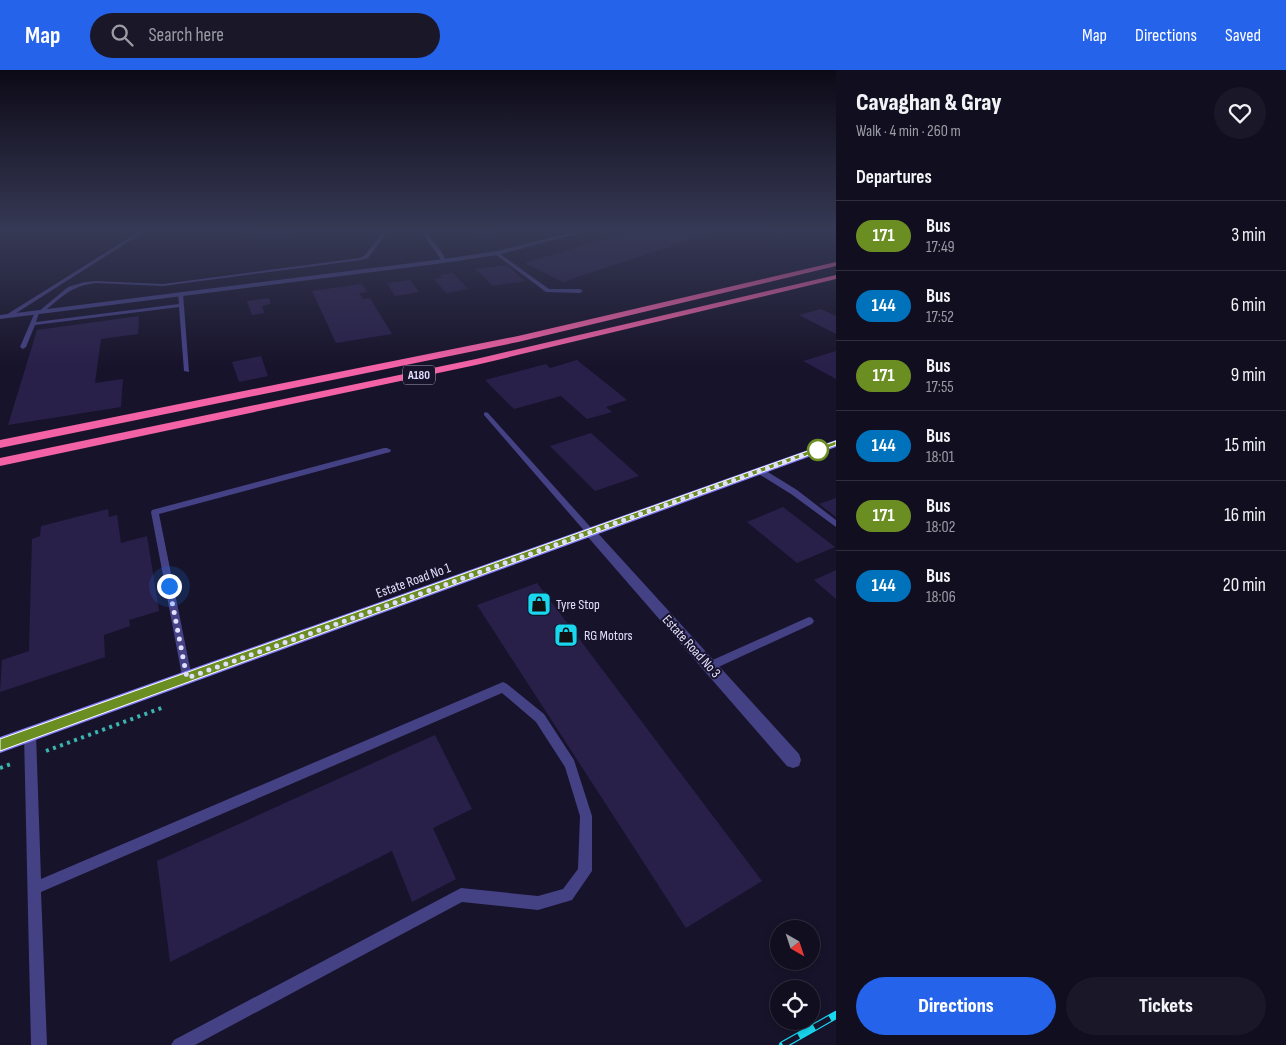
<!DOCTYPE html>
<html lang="en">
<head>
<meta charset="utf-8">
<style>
  :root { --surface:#110e20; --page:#1a1729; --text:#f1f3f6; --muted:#9c9ca5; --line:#302e3e; --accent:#2563eb }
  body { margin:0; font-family:"Sofia Sans Condensed",sans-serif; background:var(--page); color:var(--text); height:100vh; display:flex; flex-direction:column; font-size:19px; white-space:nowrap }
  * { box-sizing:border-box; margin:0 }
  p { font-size:16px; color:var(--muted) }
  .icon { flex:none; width:28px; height:28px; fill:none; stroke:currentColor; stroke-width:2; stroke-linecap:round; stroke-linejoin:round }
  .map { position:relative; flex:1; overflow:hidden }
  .side { display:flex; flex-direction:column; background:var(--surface); width:450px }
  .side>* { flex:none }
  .badge { padding:0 10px; border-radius:16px; font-size:18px; line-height:32px }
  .needle { width:32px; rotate:141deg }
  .controls { position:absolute; left:770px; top:850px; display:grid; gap:10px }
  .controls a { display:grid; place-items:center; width:50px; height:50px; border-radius:50%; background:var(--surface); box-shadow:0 2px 8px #0003,0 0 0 1px var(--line); font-size:25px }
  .you { position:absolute; width:25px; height:25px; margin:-12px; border:4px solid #fff; border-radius:50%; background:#1a73e8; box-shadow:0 0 0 8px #1a73e833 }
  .map>.badge { position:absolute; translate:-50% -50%; box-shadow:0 0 0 2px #fff }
  h2 { padding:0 20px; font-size:19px; line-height:45px }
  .round { display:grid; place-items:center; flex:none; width:52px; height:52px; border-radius:26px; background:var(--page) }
  .head { display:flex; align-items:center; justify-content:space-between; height:85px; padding:0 20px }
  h1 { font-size:24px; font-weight:800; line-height:38px }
  .button { display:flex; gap:10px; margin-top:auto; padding:10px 20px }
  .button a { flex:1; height:58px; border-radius:30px; background:var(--accent); color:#fff; font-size:20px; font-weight:800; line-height:58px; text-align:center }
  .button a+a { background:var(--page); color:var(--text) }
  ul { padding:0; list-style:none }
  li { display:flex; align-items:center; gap:15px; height:70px; padding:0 20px; border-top:1px solid var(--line) }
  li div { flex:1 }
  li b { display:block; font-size:19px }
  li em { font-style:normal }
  li .badge { min-width:55px; font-weight:700; text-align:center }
  header { display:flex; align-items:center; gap:30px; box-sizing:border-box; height:70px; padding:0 25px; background:var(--accent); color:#fff }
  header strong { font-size:24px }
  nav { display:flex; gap:28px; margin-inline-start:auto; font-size:18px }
  .search { width:350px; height:45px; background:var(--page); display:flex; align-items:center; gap:12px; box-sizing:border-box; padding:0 18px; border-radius:28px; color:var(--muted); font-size:19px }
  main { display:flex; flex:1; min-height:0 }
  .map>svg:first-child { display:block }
  .building { fill:#29204a }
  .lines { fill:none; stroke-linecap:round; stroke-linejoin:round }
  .path { stroke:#3ab5af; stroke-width:4; stroke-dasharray:3 4.5; stroke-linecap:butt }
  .lane { fill:#454185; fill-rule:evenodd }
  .street { fill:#454185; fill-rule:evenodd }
  .secondary { fill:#817cf6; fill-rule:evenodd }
  .highway { fill:#f462a6; fill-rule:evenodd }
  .rail-casing { stroke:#18d7ef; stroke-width:8 }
  .rail { stroke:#17132a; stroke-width:5.5; stroke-dasharray:18; stroke-linecap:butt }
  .line { fill:#6b8e23; stroke:#fff }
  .walk { stroke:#e2defd; stroke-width:5; stroke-dasharray:0 9 }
  .stop-dot { fill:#fff; stroke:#6b8e23; stroke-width:2.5 }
  .labels { text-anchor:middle; stroke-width:4; stroke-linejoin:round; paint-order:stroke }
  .shield { fill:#17132a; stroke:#a5a1be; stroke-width:1 }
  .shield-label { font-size:12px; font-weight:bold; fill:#e2defd }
  .street-label { font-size:14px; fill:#e2defd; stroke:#17132a }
  .poi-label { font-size:14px; fill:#e2defd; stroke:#17132a; text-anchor:start }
</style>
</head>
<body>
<header>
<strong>Map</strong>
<div class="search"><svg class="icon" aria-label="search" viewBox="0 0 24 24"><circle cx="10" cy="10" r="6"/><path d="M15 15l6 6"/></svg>Search here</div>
<nav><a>Map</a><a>Directions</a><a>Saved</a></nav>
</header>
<main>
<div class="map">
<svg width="836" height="975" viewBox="0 0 836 975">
  <rect width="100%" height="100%" fill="#17132a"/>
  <path class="building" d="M236,160H300L291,168L232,163Z
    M476,160H497L494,166L474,164Z
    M635,160H720L563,212L525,193Z
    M762,160H795L780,166Z
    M507,195L525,211L493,216L475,199Z
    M453,203L468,219L446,223L434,209L442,208L439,205Z
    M410,210L419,222L395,226L387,213Z
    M362,214L367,222L359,223L363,229L370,228L392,264L336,273L312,221Z
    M269,228L271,234L262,236L264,243L252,245L247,231Z
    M821,239L836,246V264L799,245Z
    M139,246L138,264L101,269L95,313L123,309L121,337L8,355L37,260Z
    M836,281V309L803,291Z
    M261,286L268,306L239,312L232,292Z
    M577,290L627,330L606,337L612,342L587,349L561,326L514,339L485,310L546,294L550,298Z
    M591,363L639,406L595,421L550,376Z
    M836,428V447L819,434Z
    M783,437L835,477L797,493L747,452Z
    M108,439L109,447L117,445L121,473L147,466L159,541L129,550L130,556L104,565L105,587L0,622L2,590L29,581L32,469L40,466L41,456Z
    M836,500V529L814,510Z
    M537,513L762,811L686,858L477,535Z
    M435,665L472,739L433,758L456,809L412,832L392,781L170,892L157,791Z"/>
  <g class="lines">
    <path class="path" d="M46,681L164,637
      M0,698L14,693"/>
    <path class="lane" d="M127,160H133L142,163L10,247H6V245L137,163Z
      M385,160H389L368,188L361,190L163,216L96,213C70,216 61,228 42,243H39L36,252L179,234L178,224L183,223L189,302L184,301L179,237L35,255L26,277L23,279L20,277L35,242H38L68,217L85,212L96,211L163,214L360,188L364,186Z
      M422,160H426C430,172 444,180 446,192H442C437,181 426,172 422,160Z
      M497,182L549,219H580L583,221L580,223L546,222L495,184Z
      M486,342L488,343L594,461L595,463L594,465H588L484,345V343Z
      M384,378H387L391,380L390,382L159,444L192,608L191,611L187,613L183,611L151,442L152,440Z
      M757,399H763L797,420L836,450V457L791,424L757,403L756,401Z
      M809,547L812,548L814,551L812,554L714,599L710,601L706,599L705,596L706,593Z
      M503,612L507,614L544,644L574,690L592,746V801L572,830L538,840L462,832L195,975H171L174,970L461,818L538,826L563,819L578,799L580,746L565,697L536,652L502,623L41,822L47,975H31L24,664L26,660L30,659L34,660L36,664L41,809Z"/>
    <path class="street" d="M582,160H592L497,185L444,193L0,249V245L444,189L497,181Z
      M591,459L595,460L799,684L801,690L799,696L793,698L787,696L587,466L585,463Z"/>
    <path class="secondary" d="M836,370V377L0,683V667Z"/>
    <path class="highway" d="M836,192V196L518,272L0,378V370L518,266Z
      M836,205V209L476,295L0,396V388L476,289Z"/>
    <g class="rail-casing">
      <path id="rail" d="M783,975L836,945"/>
    </g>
    <use href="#rail" class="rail"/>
  </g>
  <linearGradient id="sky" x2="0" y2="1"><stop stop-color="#0d0a17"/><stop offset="0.54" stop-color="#363955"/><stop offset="1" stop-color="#363955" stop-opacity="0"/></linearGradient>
  <rect width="836" height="296" fill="url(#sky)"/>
  <path class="line" d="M836,371V375L0,681V669Z"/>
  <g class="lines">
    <path class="walk" d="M169,516L187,608L818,380"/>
  </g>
  <defs>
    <g id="shop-square" transform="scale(1.25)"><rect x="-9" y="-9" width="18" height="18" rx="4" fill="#18d7ef" stroke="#17132a"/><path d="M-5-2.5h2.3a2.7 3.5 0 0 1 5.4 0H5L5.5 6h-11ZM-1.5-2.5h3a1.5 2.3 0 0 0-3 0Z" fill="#111"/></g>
  </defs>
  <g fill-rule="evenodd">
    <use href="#shop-square" x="539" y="534"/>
    <use href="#shop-square" x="566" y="565"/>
  </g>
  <circle class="stop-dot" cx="818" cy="380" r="10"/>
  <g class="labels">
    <rect class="shield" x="403" y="295.5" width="32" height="19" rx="4"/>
    <g class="shield-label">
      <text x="419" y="309">A180</text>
    </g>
    <g class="street-label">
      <text transform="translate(413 510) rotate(-20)" y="5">Estate Road No 1</text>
      <text transform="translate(692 576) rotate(48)" y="5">Estate Road No 3</text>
    </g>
    <g class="poi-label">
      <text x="556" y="539">Tyre Stop</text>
      <text x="584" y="570">RG Motors</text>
    </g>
  </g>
</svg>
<div class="controls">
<a><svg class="needle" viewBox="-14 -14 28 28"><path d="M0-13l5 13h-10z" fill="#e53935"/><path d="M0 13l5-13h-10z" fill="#9c9ca5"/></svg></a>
<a><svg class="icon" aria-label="locate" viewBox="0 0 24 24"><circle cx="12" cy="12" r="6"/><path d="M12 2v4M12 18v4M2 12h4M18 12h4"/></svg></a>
</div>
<div class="you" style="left:169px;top:516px"></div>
</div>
<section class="side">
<div class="head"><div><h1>Cavaghan &amp; Gray</h1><p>Walk · 4 min · 260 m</p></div><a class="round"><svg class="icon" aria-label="heart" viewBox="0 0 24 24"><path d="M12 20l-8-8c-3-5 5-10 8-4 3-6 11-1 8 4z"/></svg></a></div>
<h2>Departures</h2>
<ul>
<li><span class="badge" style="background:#6b8e23;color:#fff">171</span><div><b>Bus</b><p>17:49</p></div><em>3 min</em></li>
<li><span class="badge" style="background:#0072bc;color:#fff">144</span><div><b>Bus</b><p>17:52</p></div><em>6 min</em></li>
<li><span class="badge" style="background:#6b8e23;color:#fff">171</span><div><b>Bus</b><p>17:55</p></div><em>9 min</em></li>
<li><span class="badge" style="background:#0072bc;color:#fff">144</span><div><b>Bus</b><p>18:01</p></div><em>15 min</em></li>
<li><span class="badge" style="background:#6b8e23;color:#fff">171</span><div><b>Bus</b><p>18:02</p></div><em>16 min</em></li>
<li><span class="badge" style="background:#0072bc;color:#fff">144</span><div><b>Bus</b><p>18:06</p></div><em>20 min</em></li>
</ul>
<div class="button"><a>Directions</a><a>Tickets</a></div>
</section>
</main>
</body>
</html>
